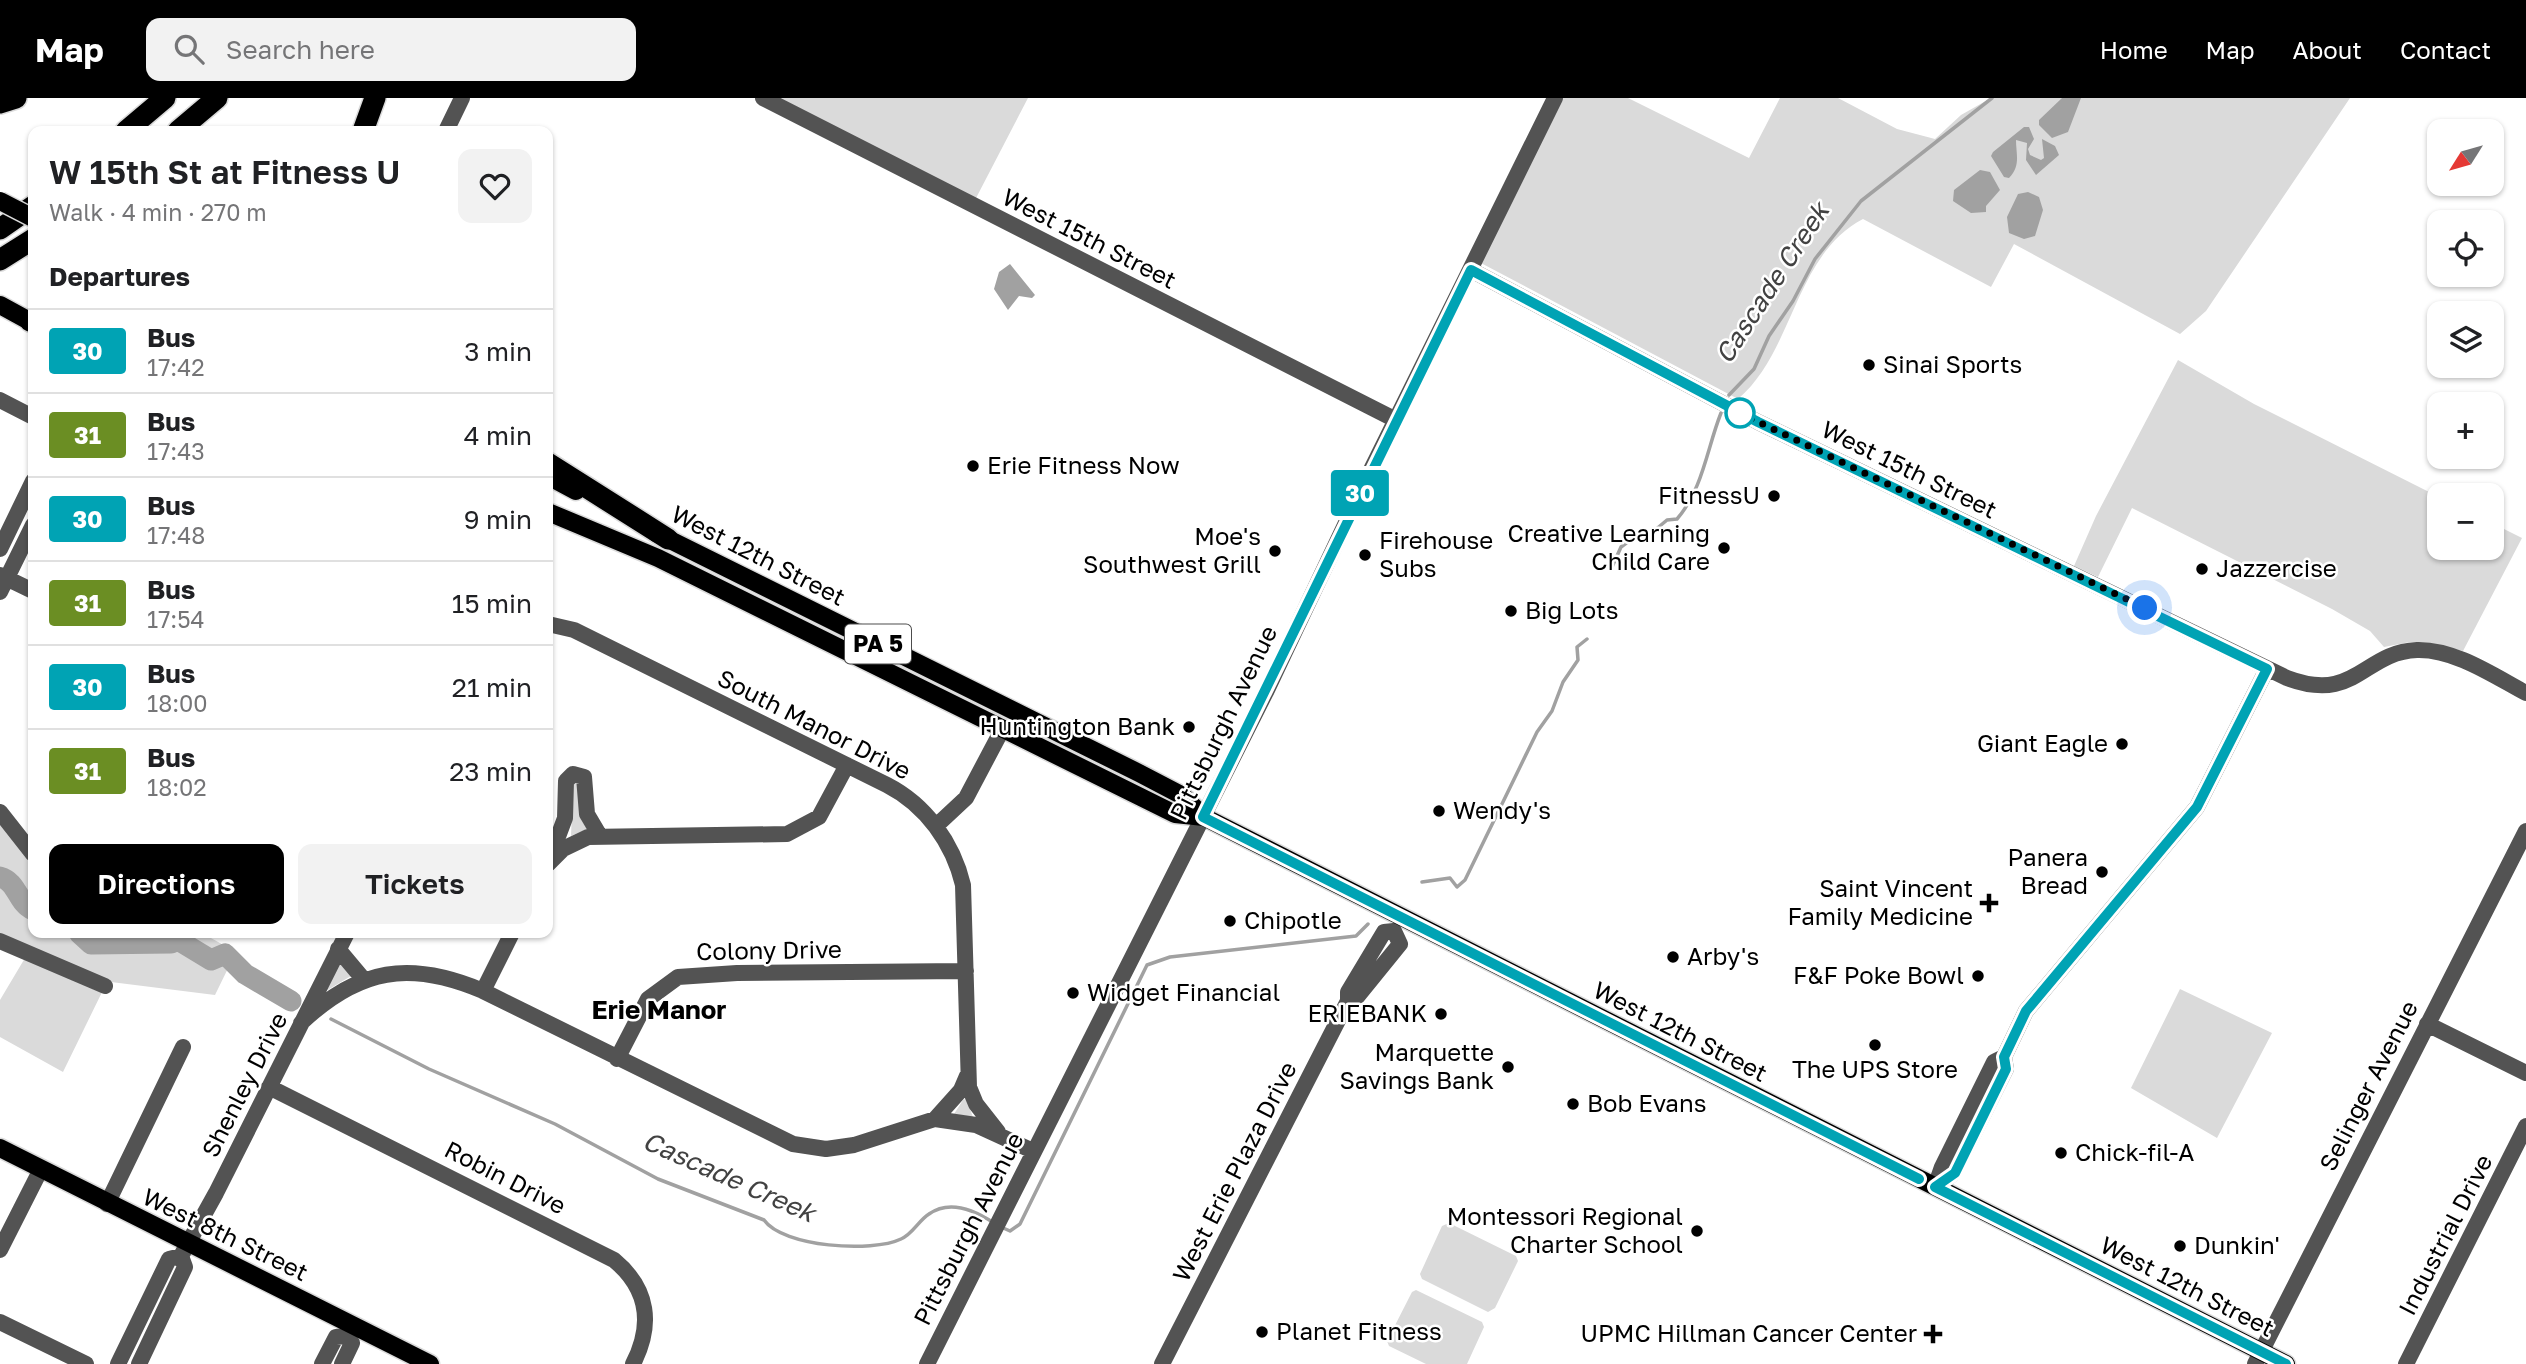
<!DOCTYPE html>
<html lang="en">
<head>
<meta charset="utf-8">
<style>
  :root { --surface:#fff; --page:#f2f2f2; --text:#202124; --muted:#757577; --line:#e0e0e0; --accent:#000 }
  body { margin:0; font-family:"Golos Text",sans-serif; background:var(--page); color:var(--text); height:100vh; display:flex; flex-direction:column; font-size:26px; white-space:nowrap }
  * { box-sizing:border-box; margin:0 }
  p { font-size:23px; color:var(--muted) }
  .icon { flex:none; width:38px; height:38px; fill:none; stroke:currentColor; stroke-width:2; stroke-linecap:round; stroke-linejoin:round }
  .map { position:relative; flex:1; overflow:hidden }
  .side { position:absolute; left:28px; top:28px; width:525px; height:812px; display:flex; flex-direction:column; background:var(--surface); border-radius:14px; box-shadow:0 2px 5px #0004 }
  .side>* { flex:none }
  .badge { padding:0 14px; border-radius:5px; font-size:24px; line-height:46px }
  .needle { width:46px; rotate:233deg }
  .buttons { position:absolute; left:2427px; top:21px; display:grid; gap:14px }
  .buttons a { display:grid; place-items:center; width:77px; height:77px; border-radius:14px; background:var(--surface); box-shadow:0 2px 5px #0004; font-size:35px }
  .you { position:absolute; width:35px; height:35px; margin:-18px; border:5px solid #fff; border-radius:50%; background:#1a73e8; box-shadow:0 0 0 10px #1a73e833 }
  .map>.badge { position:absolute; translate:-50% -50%; box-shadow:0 0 0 4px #fff }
  h2 { padding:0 21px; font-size:26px; line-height:63px }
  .round { display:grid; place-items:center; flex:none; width:74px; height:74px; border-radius:14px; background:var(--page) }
  .head { display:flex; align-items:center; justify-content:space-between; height:119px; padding:0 21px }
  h1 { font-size:33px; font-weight:600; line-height:52px }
  .primary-button { display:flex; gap:14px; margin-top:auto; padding:14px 21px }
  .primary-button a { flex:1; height:80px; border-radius:14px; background:var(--accent); color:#fff; font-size:28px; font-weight:600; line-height:80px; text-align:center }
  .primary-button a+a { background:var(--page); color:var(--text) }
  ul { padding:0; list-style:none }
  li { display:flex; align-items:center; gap:21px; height:84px; padding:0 21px; border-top:2px solid var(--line) }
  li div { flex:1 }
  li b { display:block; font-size:26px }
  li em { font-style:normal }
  li .badge { min-width:77px; font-weight:700; text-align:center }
  header { display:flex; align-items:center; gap:42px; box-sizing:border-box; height:98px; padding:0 35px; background:var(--accent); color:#fff }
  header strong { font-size:33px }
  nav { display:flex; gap:38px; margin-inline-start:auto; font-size:24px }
  .search { width:490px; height:63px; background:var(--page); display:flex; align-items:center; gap:18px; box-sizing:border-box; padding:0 24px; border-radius:14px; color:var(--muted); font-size:26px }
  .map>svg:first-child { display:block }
  .green { fill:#dadada }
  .water { fill:#a1a1a1 }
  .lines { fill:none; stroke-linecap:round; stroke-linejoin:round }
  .stream { stroke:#a1a1a1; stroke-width:3.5 }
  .river { stroke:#a1a1a1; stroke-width:21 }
  .major-casing { stroke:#dbdbdb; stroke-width:21 }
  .highway-casing { stroke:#dbdbdb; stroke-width:24 }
  .minor { stroke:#535353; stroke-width:16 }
  .major { stroke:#000; stroke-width:18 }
  .highway { stroke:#000; stroke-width:21 }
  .major-bridge-casing { stroke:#dbdbdb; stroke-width:21; stroke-linecap:butt }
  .major-bridge { stroke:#000; stroke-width:18 }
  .line-casing { stroke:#fff; stroke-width:16 }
  .line { stroke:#00a3b4; stroke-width:10 }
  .walk { stroke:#000; stroke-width:7; stroke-dasharray:0 12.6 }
  .poi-dot { fill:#000; stroke:#fff; stroke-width:2.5 }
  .stop-dot { fill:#fff; stroke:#00a3b4; stroke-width:3.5 }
  .labels { text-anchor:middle; stroke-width:5; stroke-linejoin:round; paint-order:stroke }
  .shield { fill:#fff; stroke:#4c4c4c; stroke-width:2 }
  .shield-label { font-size:23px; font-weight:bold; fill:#000 }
  .street-label { font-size:24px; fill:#000; stroke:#fff }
  .poi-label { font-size:24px; fill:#000; stroke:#fff; text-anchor:start }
  .water-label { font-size:26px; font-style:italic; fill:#424242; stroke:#fff }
  .neighbourhood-label { font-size:26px; font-weight:bold; fill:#000; stroke:#fff }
</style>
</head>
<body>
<header>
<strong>Map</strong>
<div class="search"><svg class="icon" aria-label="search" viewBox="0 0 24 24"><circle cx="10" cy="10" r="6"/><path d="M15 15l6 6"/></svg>Search here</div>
<nav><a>Home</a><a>Map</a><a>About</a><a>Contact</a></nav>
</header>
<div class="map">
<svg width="2526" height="1266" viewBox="0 0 2526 1266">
  <rect width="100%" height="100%" fill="#fff"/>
  <path class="green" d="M774,0H1028L975,102Z
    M1562,0H1628L1749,60L1780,0H1838L1897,31L1935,41L1961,17L1991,0H2350L2206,213L2180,236L2014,146L1991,189L1863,121C1794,157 1794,254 1738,301L1479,164Z
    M2178,262L2254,306L2439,399L2440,450H2492V425L2522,440L2463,553L2430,545L2410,544L2384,549L2370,533L2332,511L2132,410L2098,479L2074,468L2096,418Z
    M578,683L581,721L587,731L571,738L573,685Z
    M0,721L33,764V835H202L236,854L215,897L111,884L105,888L63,974L0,939V902L25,860L0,836Z
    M339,865H344L351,878L326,893Z
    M2180,891L2272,935L2217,1040L2131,990Z
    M966,1001L973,1019L954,1016L963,1002Z
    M1449,1125L1516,1158L1518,1163L1495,1210L1488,1214L1422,1181L1420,1176L1442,1128Z
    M1416,1192L1482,1224L1484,1229L1467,1266H1426L1389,1248L1387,1243L1412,1194Z"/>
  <path class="water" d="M2062,0H2081L2068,34L2052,40L2039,27V22Z
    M2024,29H2029L2034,41L2028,51L2030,57L2041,62L2044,60L2042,41L2055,48L2059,57L2036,77L2026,62L2027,45L2016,42C2016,56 2021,68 2009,80L2004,79L1991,58L1993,54Z
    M1980,72L1990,74L2000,92L1986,108V114L1971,115L1953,103L1954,92Z
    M2028,94L2039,99L2043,112L2035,138L2024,141L2009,135L2007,119L2018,96Z
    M1010,166L1035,197L1032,200L1019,198L1008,212L994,191L999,174Z"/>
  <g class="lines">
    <path class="stream" d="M1729,297L1754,271L1769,238L1793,203L1815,161L1861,103L1992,0
      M1612,469L1621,449L1629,443L1648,438L1667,422L1677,421C1703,391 1707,350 1721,315
      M1422,784L1450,780L1457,789L1465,782L1537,634L1552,613L1563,584L1578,562L1577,549L1587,541
      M331,921L429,971L555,1026L658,1081L764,1122C783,1149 872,1155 901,1141C913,1136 918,1123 929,1116C950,1101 976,1113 994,1125
      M1001,1129L1010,1133L1020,1126L1147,867L1170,859L1356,838L1368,826"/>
    <path class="river" d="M0,779C18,784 17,805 33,812
      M79,835L91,846L171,845L178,842L211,862L225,856L245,876L291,903"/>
    <g class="major-casing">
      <path id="major" d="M0,207L33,225
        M548,378L576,393
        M548,414L658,460L1175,716L1204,719
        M656,435L1139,675L1183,698L1204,719L2286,1266
        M0,1050L430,1266"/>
    </g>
    <g class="highway-casing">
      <path id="highway" d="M0,5L16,0
        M126,33L165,0
        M178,33L217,0
        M363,33L375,0
        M0,131L33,108
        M0,162L33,141
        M30,223L33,224
        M548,365L668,441"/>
    </g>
    <path class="minor" d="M763,0L1396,322
      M446,33L462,0
      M1471,172L1758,324L2287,580C2356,606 2363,554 2417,552C2455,551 2494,578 2526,595
      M0,302L33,319
      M0,451L33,383
      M0,477L33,493
      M0,494L33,427
      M548,526L574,532L887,687C926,707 953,745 963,787L969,989L976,1006L998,1034
      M0,714L33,756
      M936,728L966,700L1003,630
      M550,760L565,720L566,683L573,676L584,679L587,716L600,738
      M548,766L563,751L588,739L787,736L819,719L847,667
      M0,843L105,888
      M338,851L364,882
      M483,893L512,835
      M301,925C359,870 410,862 483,893L793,1046L826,1051L854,1047L935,1021L976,1027L1033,1053
      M2427,926L2526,975
      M617,961L648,901L678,879L737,875L966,873
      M269,989L614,1162C649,1191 653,1227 633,1266
      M935,1021L961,992L967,978
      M1935,1089L1954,1075L2006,971L2004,959L2026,913L2197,709L2267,571
      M1935,1089L1942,1069L1994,964L2004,959
      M107,1106L183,949
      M0,1152L40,1073
      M181,1158L216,1095L347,835
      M0,1224L86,1266
      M118,1266L169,1161L181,1158L185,1169L139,1266
      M322,1266L336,1239L346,1238L352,1245L342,1266
      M927,1266L1266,594L1371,372L1555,0
      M1162,1266L1348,903V894L1384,834L1394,833L1400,846L1357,899L1348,903
      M2255,1266L2526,733
      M2406,1266L2526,1028"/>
    <use href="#major" class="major"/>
    <use href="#highway" class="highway"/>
    <g class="major-bridge-casing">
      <path id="major-bridge" d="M0,103L33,120"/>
    </g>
    <use href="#major-bridge" class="major-bridge"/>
  </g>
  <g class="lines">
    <g class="line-casing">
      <path id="line" d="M1919,1081L1203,719L1471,172L1758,324L2267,571L2197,709L2026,913L2004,959L2006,971L1955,1075L1935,1089L2286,1266"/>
    </g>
    <use href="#line" class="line"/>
    <path class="walk" d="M1740,315L2145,510"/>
  </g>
  <g class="poi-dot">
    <circle cx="1869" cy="267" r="7"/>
    <circle cx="973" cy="368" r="7"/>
    <circle cx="1774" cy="398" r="7"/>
    <circle cx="1724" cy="450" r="7"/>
    <circle cx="1275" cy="453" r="7"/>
    <circle cx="1365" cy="457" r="7"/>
    <circle cx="2202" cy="471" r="7"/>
    <circle cx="1511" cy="513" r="7"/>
    <circle cx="1189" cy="629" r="7"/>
    <circle cx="2122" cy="646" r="7"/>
    <circle cx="1439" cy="713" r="7"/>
    <circle cx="2102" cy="774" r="7"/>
    <path d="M1985.5 794.5h7v7h7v7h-7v7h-7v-7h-7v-7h7z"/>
    <circle cx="1230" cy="823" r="7"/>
    <circle cx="1673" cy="859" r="7"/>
    <circle cx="1978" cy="878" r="7"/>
    <circle cx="1073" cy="895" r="7"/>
    <circle cx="1441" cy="916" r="7"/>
    <circle cx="1875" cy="947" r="7"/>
    <circle cx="1508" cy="969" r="7"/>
    <circle cx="1573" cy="1006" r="7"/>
    <circle cx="2061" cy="1055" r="7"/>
    <circle cx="1697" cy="1133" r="7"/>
    <circle cx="2180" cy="1148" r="7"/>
    <circle cx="1262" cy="1234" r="7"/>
    <path d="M1929.5 1225.5h7v7h7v7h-7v7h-7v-7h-7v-7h7z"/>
  </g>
  <circle class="stop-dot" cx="1740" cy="315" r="14"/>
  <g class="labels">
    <rect class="shield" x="845" y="526.5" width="66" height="39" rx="5"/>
    <g class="shield-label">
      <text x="878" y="554">PA 5</text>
    </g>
    <g class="street-label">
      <text transform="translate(1089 141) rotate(27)" y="8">West 15th Street</text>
      <text transform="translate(1909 372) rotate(26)" y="8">West 15th Street</text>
      <text transform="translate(758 458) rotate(27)" y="8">West 12th Street</text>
      <text transform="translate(1224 625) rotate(-64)" y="8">Pittsburgh Avenue</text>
      <text transform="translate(814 627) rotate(27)" y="8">South Manor Drive</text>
      <text transform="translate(769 853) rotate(-1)" y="8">Colony Drive</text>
      <text transform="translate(1680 934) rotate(27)" y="8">West 12th Street</text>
      <text transform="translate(245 987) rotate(-63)" y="8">Shenley Drive</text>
      <text transform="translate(2369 988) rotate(-63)" y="8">Selinger Avenue</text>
      <text transform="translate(1235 1074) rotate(-63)" y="8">West Erie Plaza Drive</text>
      <text transform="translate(505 1080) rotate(27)" y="8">Robin Drive</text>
      <text transform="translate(969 1131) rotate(-63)" y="8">Pittsburgh Avenue</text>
      <text transform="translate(225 1137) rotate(26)" y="8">West 8th Street</text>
      <text transform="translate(2446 1137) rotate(-63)" y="8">Industrial Drive</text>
      <text transform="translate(2187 1189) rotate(27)" y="8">West 12th Street</text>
    </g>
    <g class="poi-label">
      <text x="1883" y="275">Sinai Sports</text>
      <text x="987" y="376">Erie Fitness Now</text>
      <text x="1760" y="406" text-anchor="end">FitnessU</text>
      <text x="1710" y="444" text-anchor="end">Creative Learning<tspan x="1710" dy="28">Child Care</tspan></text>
      <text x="1261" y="447" text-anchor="end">Moe's<tspan x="1261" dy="28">Southwest Grill</tspan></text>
      <text x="1379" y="451">Firehouse<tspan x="1379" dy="28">Subs</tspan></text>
      <text x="2216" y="479">Jazzercise</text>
      <text x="1525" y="521">Big Lots</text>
      <text x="1175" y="637" text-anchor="end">Huntington Bank</text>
      <text x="2108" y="654" text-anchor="end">Giant Eagle</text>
      <text x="1453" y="721">Wendy's</text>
      <text x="2088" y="768" text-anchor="end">Panera<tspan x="2088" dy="28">Bread</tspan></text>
      <text x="1973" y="799" text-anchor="end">Saint Vincent<tspan x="1973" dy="28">Family Medicine</tspan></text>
      <text x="1244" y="831">Chipotle</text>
      <text x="1687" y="867">Arby's</text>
      <text x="1964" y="886" text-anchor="end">F&amp;F Poke Bowl</text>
      <text x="1087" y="903">Widget Financial</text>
      <text x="1427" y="924" text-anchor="end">ERIEBANK</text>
      <text x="1494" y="963" text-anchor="end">Marquette<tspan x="1494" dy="28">Savings Bank</tspan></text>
      <text x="1875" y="980" text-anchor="middle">The UPS Store</text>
      <text x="1587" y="1014">Bob Evans</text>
      <text x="2075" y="1063">Chick-fil-A</text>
      <text x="1683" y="1127" text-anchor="end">Montessori Regional<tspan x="1683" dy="28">Charter School</tspan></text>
      <text x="2194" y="1156">Dunkin'</text>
      <text x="1276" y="1242">Planet Fitness</text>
      <text x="1917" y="1244" text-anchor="end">UPMC Hillman Cancer Center</text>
    </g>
    <g class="water-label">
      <text transform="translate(1772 185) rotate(-57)" y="9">Cascade Creek</text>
      <text transform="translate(729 1079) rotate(24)" y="9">Cascade Creek</text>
    </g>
    <g class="neighbourhood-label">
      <text x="659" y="921">Erie Manor</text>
    </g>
  </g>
</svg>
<div class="buttons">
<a><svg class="needle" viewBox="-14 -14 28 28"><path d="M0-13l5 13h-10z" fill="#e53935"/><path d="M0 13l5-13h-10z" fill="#757577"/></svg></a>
<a><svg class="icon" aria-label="locate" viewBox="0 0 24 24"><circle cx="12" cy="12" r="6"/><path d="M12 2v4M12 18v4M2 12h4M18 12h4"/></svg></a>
<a><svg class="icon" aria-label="layers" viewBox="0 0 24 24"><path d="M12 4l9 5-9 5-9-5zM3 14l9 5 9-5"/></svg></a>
<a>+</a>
<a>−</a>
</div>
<div class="you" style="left:2145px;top:510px"></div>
<b class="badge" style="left:1360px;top:395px;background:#00a3b4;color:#fff">30</b>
<section class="side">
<div class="head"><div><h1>W 15th St at Fitness U</h1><p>Walk · 4 min · 270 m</p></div><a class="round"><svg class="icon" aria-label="heart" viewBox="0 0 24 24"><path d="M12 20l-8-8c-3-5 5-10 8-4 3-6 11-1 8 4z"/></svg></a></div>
<h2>Departures</h2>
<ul>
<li><span class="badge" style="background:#00a3b4;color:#fff">30</span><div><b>Bus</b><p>17:42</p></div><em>3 min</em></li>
<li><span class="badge" style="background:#6b8e23;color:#fff">31</span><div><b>Bus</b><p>17:43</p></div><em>4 min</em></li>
<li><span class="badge" style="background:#00a3b4;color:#fff">30</span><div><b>Bus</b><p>17:48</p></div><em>9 min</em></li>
<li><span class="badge" style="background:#6b8e23;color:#fff">31</span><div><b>Bus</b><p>17:54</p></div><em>15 min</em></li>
<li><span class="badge" style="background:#00a3b4;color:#fff">30</span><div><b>Bus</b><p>18:00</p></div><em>21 min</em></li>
<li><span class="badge" style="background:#6b8e23;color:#fff">31</span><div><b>Bus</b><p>18:02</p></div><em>23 min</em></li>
</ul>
<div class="primary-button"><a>Directions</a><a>Tickets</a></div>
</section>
</div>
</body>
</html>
